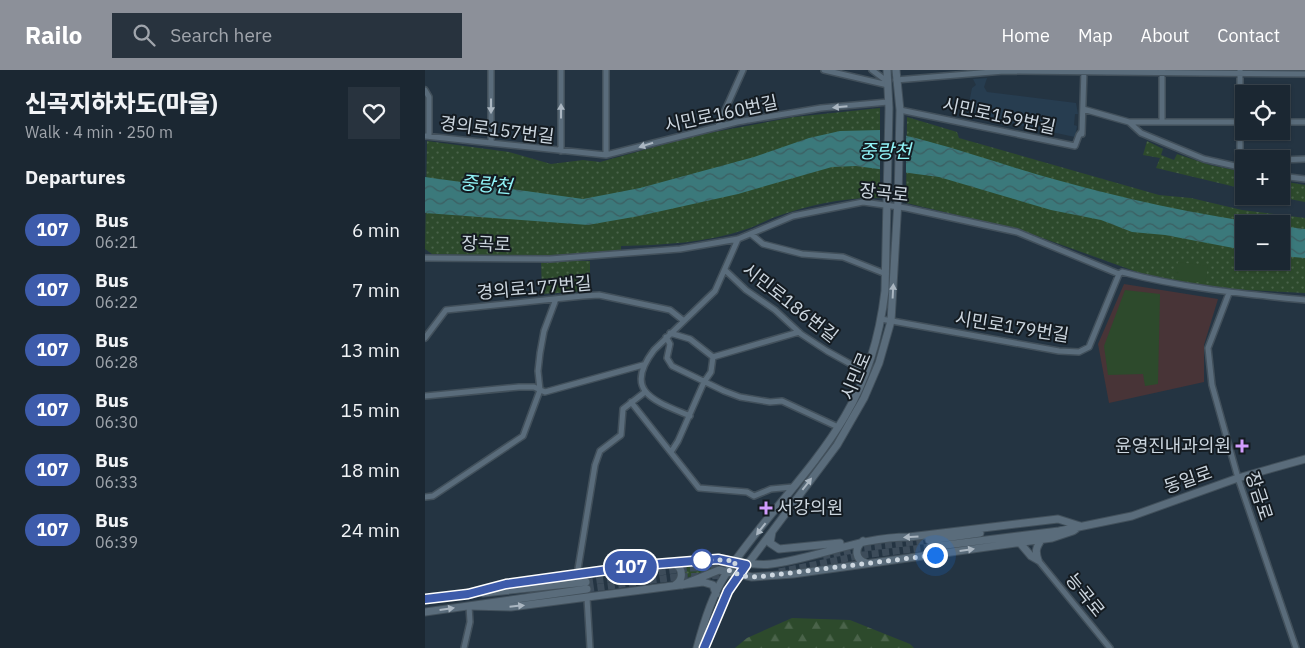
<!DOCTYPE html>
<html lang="en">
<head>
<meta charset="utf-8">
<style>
  :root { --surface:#1b2732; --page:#28333e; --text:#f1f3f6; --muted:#a0a5ac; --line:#39444d; --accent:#8c9099 }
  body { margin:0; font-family:"IBM Plex Sans","Noto Sans KR",sans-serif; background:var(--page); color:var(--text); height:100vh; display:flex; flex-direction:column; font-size:19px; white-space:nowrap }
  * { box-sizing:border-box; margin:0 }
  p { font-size:16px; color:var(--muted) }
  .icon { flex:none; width:28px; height:28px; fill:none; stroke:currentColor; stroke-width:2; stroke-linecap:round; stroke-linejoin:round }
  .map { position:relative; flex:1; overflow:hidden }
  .sheet { display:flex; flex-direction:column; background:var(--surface); width:425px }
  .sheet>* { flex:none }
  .badge { padding:0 10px; border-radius:16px; font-size:18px; line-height:32px }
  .controls { position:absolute; left:810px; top:15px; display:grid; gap:10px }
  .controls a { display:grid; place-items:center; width:55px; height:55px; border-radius:0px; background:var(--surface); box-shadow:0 1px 4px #0004,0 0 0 1px var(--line); font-size:25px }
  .you { position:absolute; width:25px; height:25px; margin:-12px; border:4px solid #fff; border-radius:50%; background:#1a73e8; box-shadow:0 0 0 8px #1a73e833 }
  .map>.badge { position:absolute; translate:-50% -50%; box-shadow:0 0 0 2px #fff }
  h2 { padding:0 25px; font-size:19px; line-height:45px }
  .round { display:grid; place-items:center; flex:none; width:52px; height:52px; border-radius:0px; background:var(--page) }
  .head { display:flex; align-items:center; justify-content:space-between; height:85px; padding:0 25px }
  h1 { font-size:24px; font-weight:800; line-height:38px }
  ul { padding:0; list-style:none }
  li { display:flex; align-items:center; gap:15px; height:60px; padding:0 25px }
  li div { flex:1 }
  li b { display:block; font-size:19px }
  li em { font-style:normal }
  li .badge { min-width:55px; font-weight:700; text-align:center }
  header { display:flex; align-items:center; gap:30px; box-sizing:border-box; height:70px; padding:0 25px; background:var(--accent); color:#fff }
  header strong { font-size:24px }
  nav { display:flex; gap:28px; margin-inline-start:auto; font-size:18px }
  .search { width:350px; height:45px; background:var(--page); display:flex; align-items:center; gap:12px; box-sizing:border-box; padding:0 18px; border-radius:0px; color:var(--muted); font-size:19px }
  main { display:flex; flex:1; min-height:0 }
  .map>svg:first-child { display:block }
  .built { fill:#273d50 }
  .education { fill:#483437 }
  .green { fill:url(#green-dots); fill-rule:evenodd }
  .forest { fill:url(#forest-firs) }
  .pitch { fill:#2d4a2c }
  .water { fill:url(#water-waves) }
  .pier { fill:#243442 }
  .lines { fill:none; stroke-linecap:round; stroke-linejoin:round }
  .tertiary-tunnel { stroke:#3d4c5a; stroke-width:7; stroke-dasharray:7 3.5; stroke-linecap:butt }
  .minor-casing { stroke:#42505b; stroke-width:8 }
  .tertiary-casing { stroke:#42505b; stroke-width:9 }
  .minor { stroke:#5a6c7b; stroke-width:5 }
  .tertiary { stroke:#5a6c7b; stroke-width:7 }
  .oneway { fill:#aab6c1 }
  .line-casing { stroke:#fff; stroke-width:11 }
  .line { stroke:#3d5bab; stroke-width:8 }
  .walk { stroke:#ccd6df; stroke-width:5; stroke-dasharray:0 9 }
  .poi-dot { fill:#d29dfd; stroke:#141b21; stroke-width:2 }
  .stop-dot { fill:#fff; stroke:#3d5bab; stroke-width:2.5 }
  .labels { text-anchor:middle; stroke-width:4; stroke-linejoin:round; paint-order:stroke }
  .street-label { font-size:18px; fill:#ccd6df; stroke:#141b21 }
  .poi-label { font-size:18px; fill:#ccd6df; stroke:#141b21; text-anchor:end }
  .water-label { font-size:19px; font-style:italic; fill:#91f4f8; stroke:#141b21 }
</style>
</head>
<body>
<header>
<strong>Railo</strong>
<div class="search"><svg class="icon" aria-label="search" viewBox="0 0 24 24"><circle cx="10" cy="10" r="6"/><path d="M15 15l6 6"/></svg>Search here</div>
<nav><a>Home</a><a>Map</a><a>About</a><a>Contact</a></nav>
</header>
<main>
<section class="sheet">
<div class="head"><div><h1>신곡지하차도(마을)</h1><p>Walk · 4 min · 250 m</p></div><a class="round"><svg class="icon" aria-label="heart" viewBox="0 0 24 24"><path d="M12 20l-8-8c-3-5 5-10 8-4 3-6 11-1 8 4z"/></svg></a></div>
<h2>Departures</h2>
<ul>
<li><span class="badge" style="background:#3d5bab;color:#fff">107</span><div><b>Bus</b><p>06:21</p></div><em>6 min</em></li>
<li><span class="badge" style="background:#3d5bab;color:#fff">107</span><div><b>Bus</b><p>06:22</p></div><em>7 min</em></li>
<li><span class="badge" style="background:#3d5bab;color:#fff">107</span><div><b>Bus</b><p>06:28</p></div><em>13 min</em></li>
<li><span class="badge" style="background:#3d5bab;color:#fff">107</span><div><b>Bus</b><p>06:30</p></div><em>15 min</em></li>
<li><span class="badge" style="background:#3d5bab;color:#fff">107</span><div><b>Bus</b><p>06:33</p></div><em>18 min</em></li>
<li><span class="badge" style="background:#3d5bab;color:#fff">107</span><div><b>Bus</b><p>06:39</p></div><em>24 min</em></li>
</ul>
</section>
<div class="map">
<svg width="880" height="578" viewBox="0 0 880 578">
  <defs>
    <pattern id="green-dots" width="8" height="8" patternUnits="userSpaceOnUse" patternTransform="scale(1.25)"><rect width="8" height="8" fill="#2d4a2c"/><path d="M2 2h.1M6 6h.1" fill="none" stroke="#4a634a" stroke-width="1.8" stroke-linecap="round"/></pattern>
    <pattern id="forest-firs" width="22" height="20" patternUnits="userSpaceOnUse" patternTransform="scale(1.25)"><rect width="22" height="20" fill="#2d4a2c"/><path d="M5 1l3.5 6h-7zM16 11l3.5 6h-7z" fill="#4a634a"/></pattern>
    <pattern id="water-waves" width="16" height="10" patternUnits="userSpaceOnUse" patternTransform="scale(1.25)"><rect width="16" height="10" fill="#3b797b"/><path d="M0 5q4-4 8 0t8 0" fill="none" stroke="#3c5f62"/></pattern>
  </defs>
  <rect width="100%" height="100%" fill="#243442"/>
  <path class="built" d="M562,8L559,17L562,22L651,33L653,44H650L649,55L652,56L650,67L542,44L547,18L551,15L548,9Z"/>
  <path class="education" d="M699,214L793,229L779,275V312L684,333L673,274Z"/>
  <path class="green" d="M455,38V128C419,127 384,135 350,147C340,151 331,156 322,159C281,173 238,175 196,176V182L99,187L7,184L0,179L2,71L84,82L126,94L158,90L175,92L273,65L369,47Z
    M482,47L532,62L534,68L734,125L766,128L817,140L880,148V223L803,219L726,207L595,160L481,133ZM819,154H856V191H819Z
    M722,71L738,79L736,85L749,90L752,84L785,95L819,102V119L731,98L735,88L718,85Z
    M856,111L880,115V132L849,126H856Z
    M116,191H165V214L161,221L117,224Z
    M287,494V498L259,509L258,496Z"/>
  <path class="forest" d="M367,548L425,550L485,574L489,578H310L322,568Z"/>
  <path class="pitch" d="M753,192L783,196L780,213L749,209Z
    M700,220L735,224L733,314L720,316L718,304L683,305L679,276Z"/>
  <path class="water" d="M456,60C516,72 573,94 632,110C701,129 769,144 840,154H819V180L740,165L707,162L676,150L626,140L514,107L431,96L407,97L313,124L214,146L163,155L0,143V107L158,129L215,118L329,87L384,68L415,61Z
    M856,156L880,159V188L856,186Z"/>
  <path class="pier" d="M455,58L481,63V107L455,103Z"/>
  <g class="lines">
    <path class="tertiary-tunnel" d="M398,486L438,478L504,470
      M354,502L438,485L505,477
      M161,512L263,498L326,497
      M162,519L251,507L305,505"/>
    <g class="minor-casing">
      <path id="minor" d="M66,0V72
        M399,0L463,15
        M447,0L463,12
        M815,0V97
        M471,10L579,1L880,4
        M0,20L4,27V66
        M658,39L704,52L716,63L779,89L819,98
        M475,40L650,76L654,65L657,61
        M704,52H819
        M737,52V0
        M856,52H880
        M293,56L318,0
        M657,64L659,0
        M0,66L181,85L312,52L396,38L463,32
        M136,81V0
        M181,85V0
        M856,90L880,89
        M856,106L880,109
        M326,164L338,174L377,184L418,187L461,204
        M0,188L125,189L255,179L313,169L368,146L438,132L481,138L592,162L694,204L697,202C757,218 819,224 880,230
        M300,200L321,220L350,240L376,264L402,281L440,302
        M804,223L783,278L787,315L813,408L871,578
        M456,249L634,281L654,282L664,277L694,204
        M245,263L265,269L288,287L374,262
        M241,267L245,274L242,288L247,296L299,321L315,327L345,332L357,331L413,357
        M0,268L21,240L158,226L174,225L245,240L259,251
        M0,326L94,317H109L120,322L218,295
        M206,332L274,418L322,422L329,426L346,419L368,417
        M265,346C230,331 197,322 229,280L290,221L313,169
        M246,382L253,371L279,312L286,302L288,287
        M0,427L8,426L98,366L115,320L113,301L115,283L119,261L131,229
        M613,490L685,578
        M152,505L170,395L175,381L196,365L198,339L220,322
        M162,528L165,578
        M39,578L45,552L44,536"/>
    </g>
    <g class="tertiary-casing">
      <path id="tertiary" d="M347,462L345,473L354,479L415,473
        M504,470L555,463
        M438,471C429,478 430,490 441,493
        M595,473L606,486L613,490
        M505,477L634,461L707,446L813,408L880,389
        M613,490C610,481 611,477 617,469
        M248,493L254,497C258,503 257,511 250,515
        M257,515L294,500L327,507L368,504L627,468L648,461L655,456
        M58,523L161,512
        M43,524C81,513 119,509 158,504C201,498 243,492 286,489C307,488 325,497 346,494C394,488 434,467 484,467L633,449L655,456
        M0,529L47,524
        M44,536L86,537L278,512L288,515L291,524
        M0,542L162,519
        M272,578C278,555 286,528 299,507C335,451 386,404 420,346C442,309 455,264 460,221L464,38L462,0
        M279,578L291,547L307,515L412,375L439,328L454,293L466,251L473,130L475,40L471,0"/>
    </g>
    <use href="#minor" class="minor"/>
    <use href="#tertiary" class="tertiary"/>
  </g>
  <defs><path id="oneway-solid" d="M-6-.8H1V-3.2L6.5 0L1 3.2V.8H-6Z" transform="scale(1.25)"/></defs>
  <g class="oneway">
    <use href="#oneway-solid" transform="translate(66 36) rotate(90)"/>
    <use href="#oneway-solid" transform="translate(415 37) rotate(175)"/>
    <use href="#oneway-solid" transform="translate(136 41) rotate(-90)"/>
    <use href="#oneway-solid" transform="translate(221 75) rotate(162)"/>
    <use href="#oneway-solid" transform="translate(468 221) rotate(-87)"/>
    <use href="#oneway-solid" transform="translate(382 414) rotate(-52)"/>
    <use href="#oneway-solid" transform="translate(336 459) rotate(128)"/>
    <use href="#oneway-solid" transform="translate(486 467) rotate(176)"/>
    <use href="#oneway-solid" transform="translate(542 480) rotate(-8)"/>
    <use href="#oneway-solid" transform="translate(92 536) rotate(-6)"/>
    <use href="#oneway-solid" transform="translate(22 539) rotate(-8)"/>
  </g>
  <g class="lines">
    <g class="line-casing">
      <path id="line" d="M0,529L43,524L81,514L219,495L293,489L321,495L303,521L279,578"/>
    </g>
    <use href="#line" class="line"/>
    <path class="walk" d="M277,490H301L311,492L304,501L318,506L332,507L510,485"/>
  </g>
  <g class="poi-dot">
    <path d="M814.5 368.5h5v5h5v5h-5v5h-5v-5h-5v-5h5z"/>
    <path d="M338.5 430.5h5v5h5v5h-5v5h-5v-5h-5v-5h5z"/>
  </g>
  <circle class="stop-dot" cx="277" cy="490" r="10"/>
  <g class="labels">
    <g class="street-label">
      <text transform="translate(296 44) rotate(-12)" y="6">시민로160번길</text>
      <text transform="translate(574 46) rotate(12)" y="6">시민로159번길</text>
      <text transform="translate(72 60) rotate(7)" y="6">경의로157번길</text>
      <text transform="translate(459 123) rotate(6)" y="6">장곡로</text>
      <text transform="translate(61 174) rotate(2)" y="6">장곡로</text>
      <text transform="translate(109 218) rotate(-5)" y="6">경의로177번길</text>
      <text transform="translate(365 233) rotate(38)" y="6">시민로186번길</text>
      <text transform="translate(587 257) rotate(9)" y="6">시민로179번길</text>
      <text transform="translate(431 306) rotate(-67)" y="6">시민로</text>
      <text transform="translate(763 410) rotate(-19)" y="6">동일로</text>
      <text transform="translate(834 426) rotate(72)" y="6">장금로</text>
      <text transform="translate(660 525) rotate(51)" y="6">능곡로</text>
    </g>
    <g class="poi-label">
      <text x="806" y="382">윤영진내과의원</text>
      <text x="352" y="444" text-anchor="start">서강의원</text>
    </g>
    <g class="water-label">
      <text x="460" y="88">중랑천</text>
      <text transform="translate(61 114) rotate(5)" y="7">중랑천</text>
    </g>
  </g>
</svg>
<div class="controls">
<a><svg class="icon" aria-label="locate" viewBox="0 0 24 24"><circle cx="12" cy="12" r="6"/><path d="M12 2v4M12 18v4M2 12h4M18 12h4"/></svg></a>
<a>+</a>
<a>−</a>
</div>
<div class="you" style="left:510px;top:485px"></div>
<b class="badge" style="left:206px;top:497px;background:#3d5bab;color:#fff">107</b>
</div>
</main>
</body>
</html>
